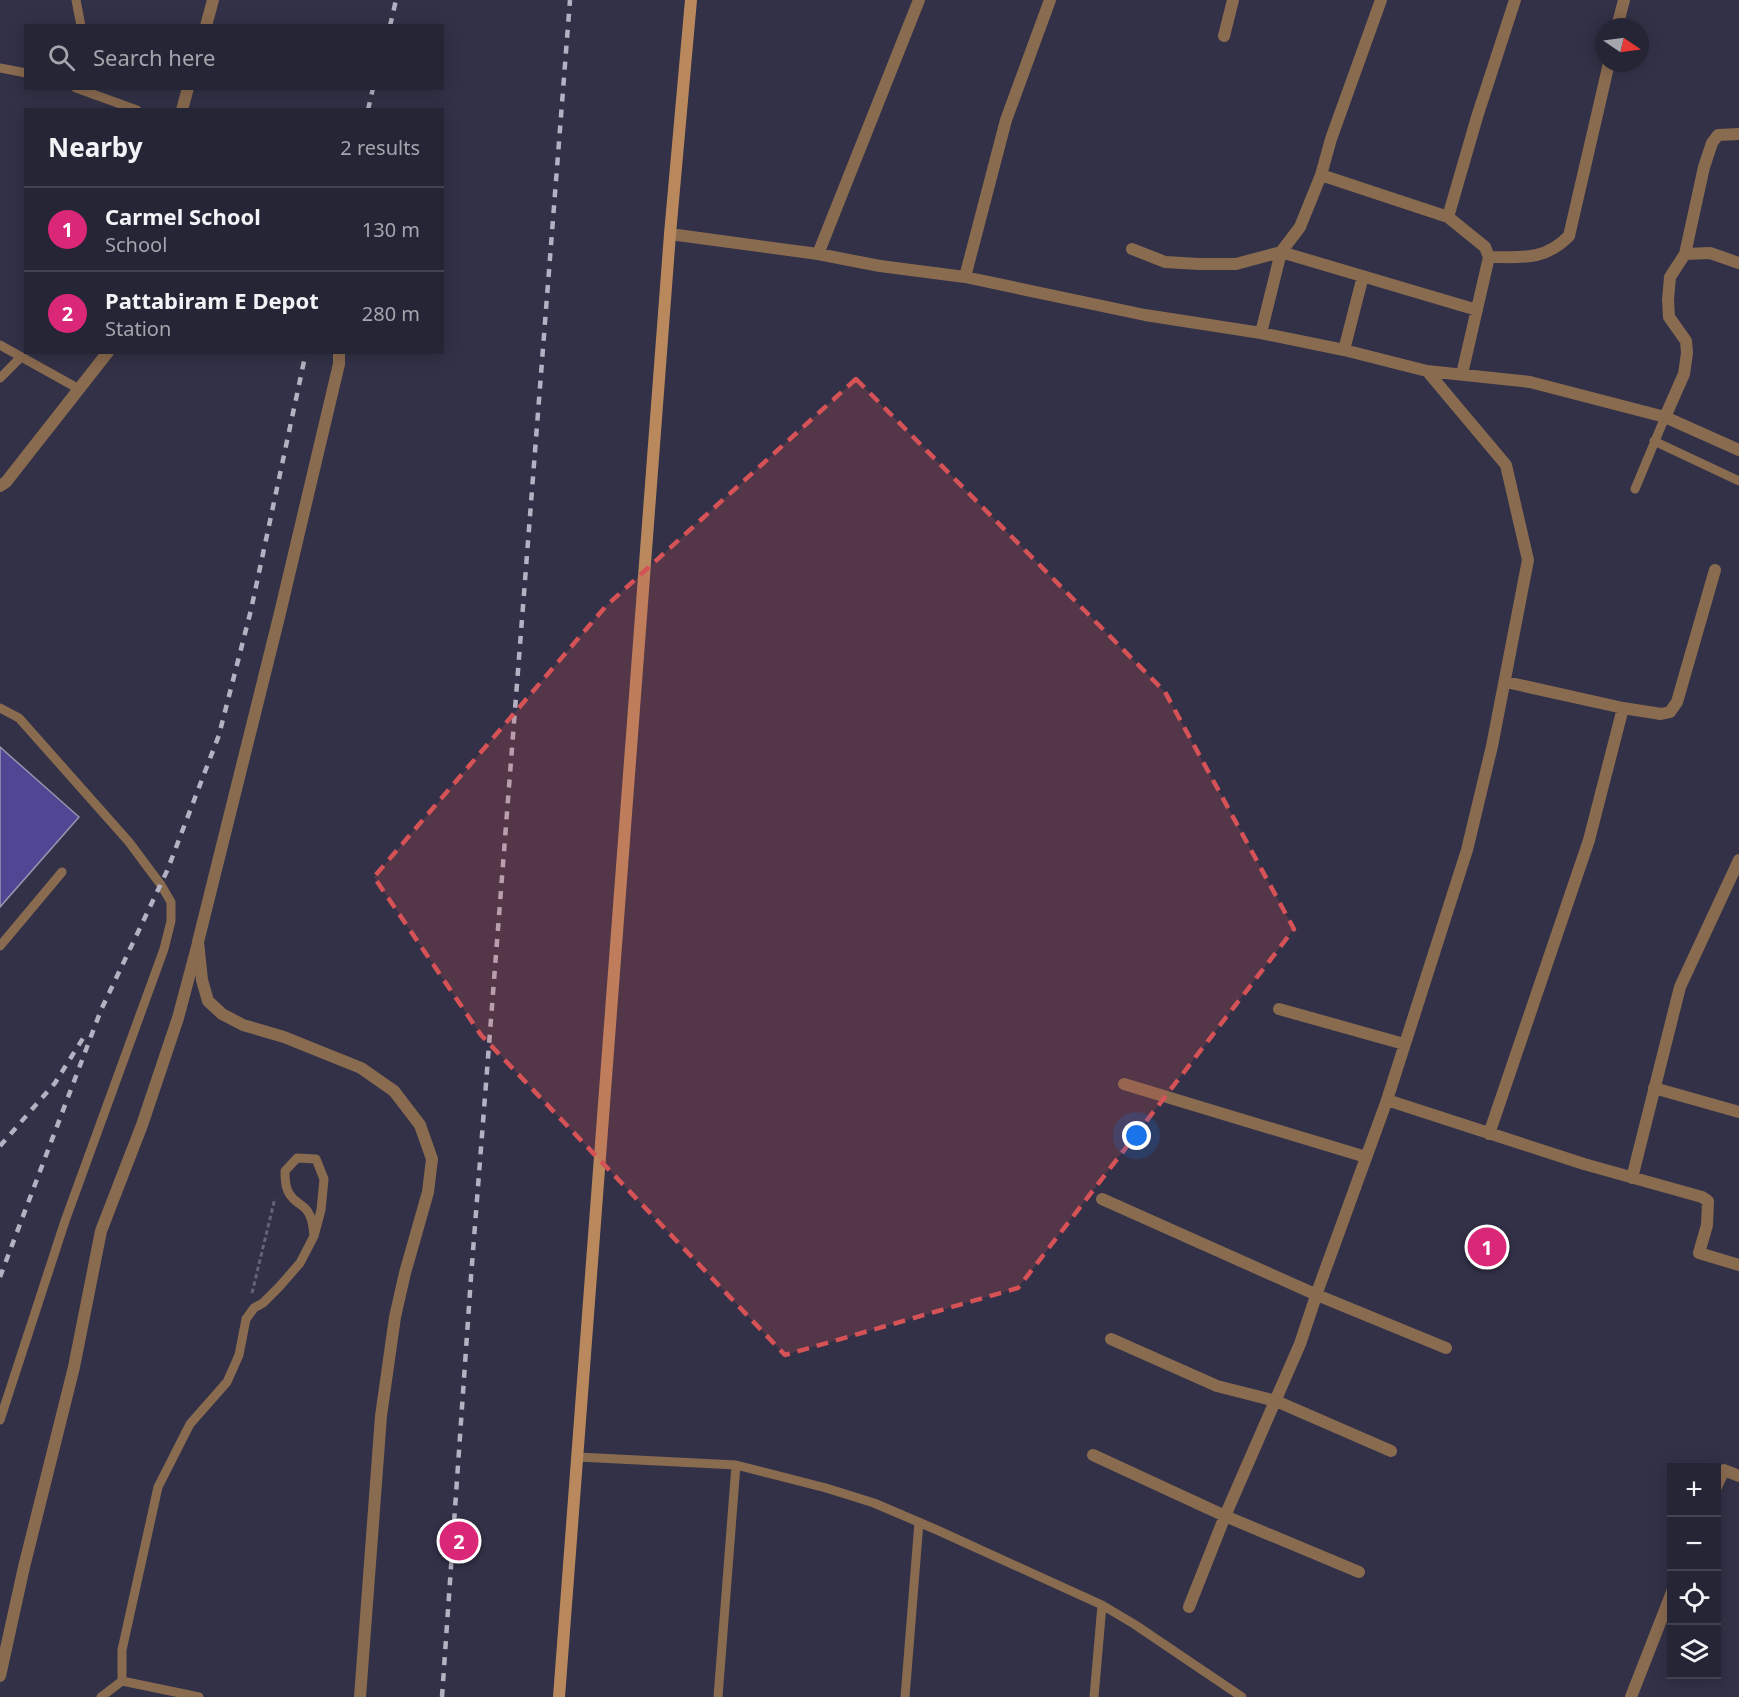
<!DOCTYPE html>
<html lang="en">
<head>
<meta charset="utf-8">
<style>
  :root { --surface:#262535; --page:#2e2d3d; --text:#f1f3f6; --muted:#a4a5ad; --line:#424250; --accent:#db2777 }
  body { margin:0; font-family:"Noto Sans",sans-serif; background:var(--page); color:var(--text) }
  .controls { position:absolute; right:18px; bottom:18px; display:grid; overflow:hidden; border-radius:0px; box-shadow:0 3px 15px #0003 }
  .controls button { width:54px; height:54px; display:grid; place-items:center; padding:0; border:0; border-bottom:2px solid var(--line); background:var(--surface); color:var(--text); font:30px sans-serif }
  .compass { position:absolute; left:1595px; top:18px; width:54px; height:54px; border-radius:50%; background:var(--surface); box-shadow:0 3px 15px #0003; rotate:103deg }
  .you { position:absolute; left:1137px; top:1136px; width:21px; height:21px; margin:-15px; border:4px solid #fff; border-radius:50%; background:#1a73e8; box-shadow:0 0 0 9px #1a73e833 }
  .badge { display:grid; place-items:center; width:39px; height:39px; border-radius:50%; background:var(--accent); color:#fff; font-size:20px; font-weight:700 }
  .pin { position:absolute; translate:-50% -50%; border:3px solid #fff; box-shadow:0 2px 6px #0006 }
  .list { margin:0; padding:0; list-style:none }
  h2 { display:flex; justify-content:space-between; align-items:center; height:78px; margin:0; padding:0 24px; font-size:26px }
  h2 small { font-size:20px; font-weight:400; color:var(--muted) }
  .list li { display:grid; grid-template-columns:39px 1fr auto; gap:18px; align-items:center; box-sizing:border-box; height:84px; padding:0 24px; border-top:2px solid var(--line) }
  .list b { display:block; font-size:22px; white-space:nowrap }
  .list p { margin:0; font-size:20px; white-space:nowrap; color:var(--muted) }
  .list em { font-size:20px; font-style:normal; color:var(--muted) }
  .icon { flex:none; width:33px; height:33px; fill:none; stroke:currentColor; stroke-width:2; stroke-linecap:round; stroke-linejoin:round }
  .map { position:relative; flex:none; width:1739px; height:1697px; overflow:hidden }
  .search { position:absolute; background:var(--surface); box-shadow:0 3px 15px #0003; left:24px; top:24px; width:420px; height:66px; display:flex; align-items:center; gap:15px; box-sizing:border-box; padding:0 21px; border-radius:0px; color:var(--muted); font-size:22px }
  .panel { position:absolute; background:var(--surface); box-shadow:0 3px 15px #0003; left:24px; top:108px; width:420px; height:246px; border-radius:0px }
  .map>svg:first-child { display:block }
  .building { fill:#504693; stroke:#9695b0; stroke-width:1.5 }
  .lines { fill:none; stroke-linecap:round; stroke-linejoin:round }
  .path { stroke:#636376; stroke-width:3; stroke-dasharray:4.5 3; stroke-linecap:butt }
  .service { stroke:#896b50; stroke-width:9 }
  .minor { stroke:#896b50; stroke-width:12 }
  .tertiary { stroke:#896b50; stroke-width:12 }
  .secondary { stroke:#b9895d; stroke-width:12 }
  .rail { stroke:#b2b2c2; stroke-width:4.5; stroke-dasharray:8 8; stroke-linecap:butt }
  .marked { fill:#d55256; fill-opacity:0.2; stroke:#d55256; stroke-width:4.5; stroke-dasharray:12 8; stroke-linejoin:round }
</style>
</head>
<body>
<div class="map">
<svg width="1739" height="1697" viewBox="0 0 1739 1697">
  <rect width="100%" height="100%" fill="#323147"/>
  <path class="building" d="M0 747 79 817 0 907Z"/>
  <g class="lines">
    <path class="path" d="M252 1293 275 1198"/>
    <path class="service" d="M76 0 81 26
      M0 68 26 73
      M76 88 137 110
      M0 345 79 389
      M0 378 21 357
      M1654 441 1739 481
      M1635 489 1665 417
      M0 708 19 718 129 842 161 885 171 902V921L164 949 65 1221 0 1420
      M0 946 62 872
      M578 1457 736 1465 826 1488 874 1503 937 1530 1102 1605 1134 1624 1242 1697
      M122 1681V1650L158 1487 190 1424 227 1382 239 1355 246 1319 254 1308 263 1303 279 1287 300 1263 314 1236 321 1210 324 1179 316 1159 297 1158 285 1171C285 1184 286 1194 297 1202 301 1205 306 1208 308 1212 313 1219 313 1228 314 1236
      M101 1697 122 1681 199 1697
      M718 1697 736 1465
      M905 1697 919 1522
      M1094 1697 1102 1605"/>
    <path class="minor" d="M1617 27 1624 0
      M1224 36 1233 0
      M1321 175 1448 217 1485 247 1489 257 1462 374
      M1448 217 1477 117 1515 0
      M670 234 818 254 880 266 965 277 1145 315 1261 333 1344 350 1427 371 1506 465 1528 560 1492 746 1467 850 1387 1100 1319 1287 1300 1344 1225 1516 1189 1607
      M1132 249 1165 262 1199 264H1236L1281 252 1300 227 1321 175 1331 139 1381 0
      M818 254 919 0
      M1685 254 1704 167 1712 143 1718 135 1739 134
      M1489 257C1523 257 1544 261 1569 236L1609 63
      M965 277 1006 120 1050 0
      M1261 333 1281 252 1477 310
      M1344 350 1363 276
      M1427 371 1530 382 1665 417 1739 450
      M1665 417 1684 374 1687 353 1686 341 1669 317 1668 300 1670 277 1685 254 1710 253 1739 263
      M1506 682 1623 708 1661 714 1670 712 1677 702 1715 570
      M1279 1009 1404 1044
      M1124 1084 1366 1157
      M1654 1088 1739 1112
      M1387 1100 1584 1164 1702 1197 1708 1201 1707 1225 1699 1253 1739 1265
      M1489 1134 1589 840 1623 708
      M1632 1178 1680 987 1739 860
      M1102 1199 1317 1295 1446 1348
      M1111 1339 1217 1386 1276 1401 1391 1451
      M1093 1455 1225 1516 1359 1572
      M1716 1487 1724 1470 1739 1476
      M0 1676 24 1567 74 1367 101 1231 142 1125 178 1018 198 943
      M1631 1697 1672 1592"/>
    <path class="tertiary" d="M206 26 213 0
      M182 110 188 88
      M339 352V364L280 613 198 942 202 980 208 1001 222 1014 243 1025 284 1037 361 1068 394 1091 420 1125 432 1159 428 1192 405 1273 395 1317 381 1416 360 1697
      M0 486 6 482 108 352"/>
    <path class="secondary" d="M559 1697 670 234 691 0"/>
    <path class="rail" d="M390 26 396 0
      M368 110 373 88
      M0 1146 55 1083 85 1035
      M0 1277 101 1010 167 871 219 735 251 610 306 352
      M442 1697 471 1277 570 0"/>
  </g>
  <path class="marked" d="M856 379 1165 692 1294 929 1018 1288 785 1355 481 1035 374 877 606 606Z"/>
</svg>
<div class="controls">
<button>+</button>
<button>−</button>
<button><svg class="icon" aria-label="locate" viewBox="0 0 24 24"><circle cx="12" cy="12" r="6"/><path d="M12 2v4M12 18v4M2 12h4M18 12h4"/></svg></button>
<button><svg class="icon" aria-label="layers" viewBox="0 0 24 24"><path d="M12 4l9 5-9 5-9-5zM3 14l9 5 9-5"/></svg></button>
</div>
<svg class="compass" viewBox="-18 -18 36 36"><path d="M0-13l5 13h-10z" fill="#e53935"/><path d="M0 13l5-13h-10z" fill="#a4a5ad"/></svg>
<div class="you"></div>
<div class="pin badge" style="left:1487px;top:1247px">1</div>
<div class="pin badge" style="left:459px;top:1541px">2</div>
<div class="search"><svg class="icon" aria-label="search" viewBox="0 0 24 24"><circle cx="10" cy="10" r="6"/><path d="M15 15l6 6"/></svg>Search here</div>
<section class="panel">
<h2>Nearby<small>2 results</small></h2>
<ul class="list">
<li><span class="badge">1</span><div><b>Carmel School</b><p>School</p></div><em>130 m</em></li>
<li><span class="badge">2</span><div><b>Pattabiram E Depot</b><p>Station</p></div><em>280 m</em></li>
</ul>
</section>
</div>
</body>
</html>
